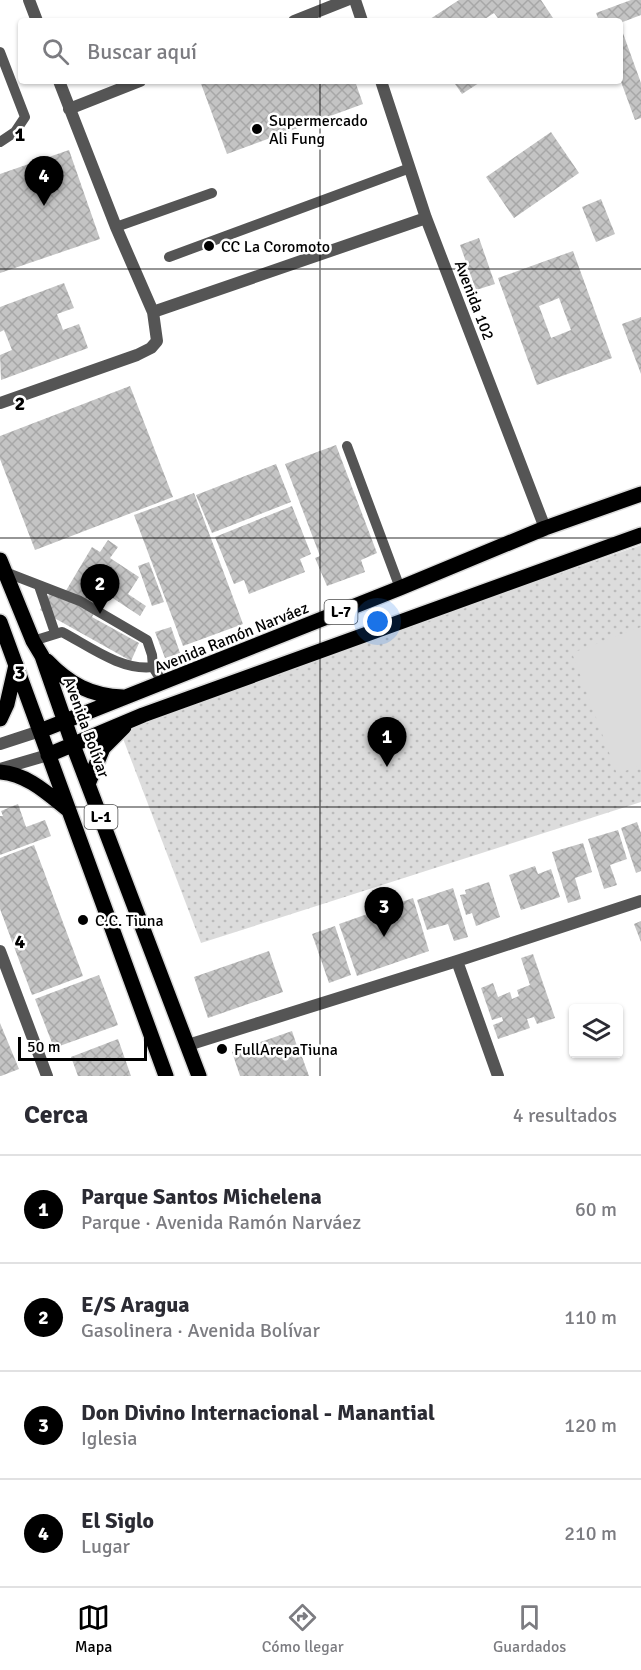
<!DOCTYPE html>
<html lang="es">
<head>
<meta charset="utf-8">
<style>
  :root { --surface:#fff; --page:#f2f2f3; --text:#2b2b33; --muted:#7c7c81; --line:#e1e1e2; --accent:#000 }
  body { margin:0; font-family:Signika,sans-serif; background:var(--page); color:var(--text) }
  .controls { position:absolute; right:18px; bottom:18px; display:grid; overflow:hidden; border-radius:6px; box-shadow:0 2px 4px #0004 }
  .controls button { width:54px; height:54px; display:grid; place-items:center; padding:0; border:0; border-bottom:2px solid var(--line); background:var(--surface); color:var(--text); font:30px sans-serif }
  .scale { position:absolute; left:18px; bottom:15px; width:129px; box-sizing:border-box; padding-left:6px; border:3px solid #000; border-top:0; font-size:16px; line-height:21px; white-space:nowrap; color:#000; -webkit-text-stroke:4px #fff; paint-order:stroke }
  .you { position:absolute; left:378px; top:622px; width:21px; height:21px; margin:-15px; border:4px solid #fff; border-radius:50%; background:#1a73e8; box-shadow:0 0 0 9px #1a73e833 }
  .badge { display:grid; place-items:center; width:39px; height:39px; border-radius:50%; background:var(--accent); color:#fff; font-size:20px; font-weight:700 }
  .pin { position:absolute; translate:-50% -50px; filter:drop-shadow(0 2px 3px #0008) }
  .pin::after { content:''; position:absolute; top:32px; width:21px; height:18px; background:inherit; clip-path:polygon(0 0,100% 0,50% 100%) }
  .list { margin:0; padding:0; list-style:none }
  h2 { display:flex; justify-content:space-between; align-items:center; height:78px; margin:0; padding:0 24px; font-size:26px }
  h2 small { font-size:20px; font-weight:400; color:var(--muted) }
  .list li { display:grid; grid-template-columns:39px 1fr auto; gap:18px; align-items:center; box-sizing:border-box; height:108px; padding:0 24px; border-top:2px solid var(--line) }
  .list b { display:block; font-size:22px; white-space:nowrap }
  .list p { margin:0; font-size:20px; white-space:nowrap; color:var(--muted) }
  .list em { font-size:20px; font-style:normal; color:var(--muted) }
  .icon { flex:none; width:33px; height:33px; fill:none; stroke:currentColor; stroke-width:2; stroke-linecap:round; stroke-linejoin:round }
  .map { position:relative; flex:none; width:641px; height:1076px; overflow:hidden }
  .search { position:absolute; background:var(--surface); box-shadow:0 2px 4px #0004; left:18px; right:18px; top:18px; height:66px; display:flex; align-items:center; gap:15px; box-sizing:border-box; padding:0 21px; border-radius:6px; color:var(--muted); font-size:22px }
  .sheet { height:510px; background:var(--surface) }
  nav { display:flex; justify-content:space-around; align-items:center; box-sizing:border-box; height:84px; border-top:2px solid var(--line); background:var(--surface); font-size:16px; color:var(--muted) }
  nav a { display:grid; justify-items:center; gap:3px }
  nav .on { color:var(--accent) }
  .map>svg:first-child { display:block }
  .park { fill:url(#park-dots) }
  .pitch { fill:#dcdcdc }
  .building { fill:url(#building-cross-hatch); fill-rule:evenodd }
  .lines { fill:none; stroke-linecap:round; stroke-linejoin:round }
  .primary-casing { stroke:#dbdbdb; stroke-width:18 }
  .service { stroke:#555; stroke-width:10 }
  .minor { stroke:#555; stroke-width:12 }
  .primary { stroke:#000; stroke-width:15 }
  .grid { fill:none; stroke:#000; stroke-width:1.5; stroke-opacity:0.55 }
  .poi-dot { fill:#000; stroke:#fff; stroke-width:2 }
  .labels { text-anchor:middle; stroke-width:5; stroke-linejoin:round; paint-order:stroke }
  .shield { fill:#fff; stroke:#4c4c4c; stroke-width:1.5 }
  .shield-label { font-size:15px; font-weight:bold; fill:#000 }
  .poi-label { font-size:16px; fill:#000; stroke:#fff; text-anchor:start }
  .street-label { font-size:16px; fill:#000; stroke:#fff }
  .grid-label { font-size:20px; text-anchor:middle; font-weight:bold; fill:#000; stroke:#fff; stroke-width:5; stroke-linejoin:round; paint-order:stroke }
</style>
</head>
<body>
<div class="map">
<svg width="641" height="1076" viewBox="0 0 641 1076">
  <defs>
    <pattern id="park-dots" width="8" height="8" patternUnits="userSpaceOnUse" patternTransform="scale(1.5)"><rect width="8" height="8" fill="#dcdcdc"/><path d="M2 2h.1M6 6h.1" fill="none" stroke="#bbb" stroke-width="1.8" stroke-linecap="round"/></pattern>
    <pattern id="building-cross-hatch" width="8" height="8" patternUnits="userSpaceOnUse" patternTransform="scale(1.5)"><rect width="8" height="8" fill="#c4c4c4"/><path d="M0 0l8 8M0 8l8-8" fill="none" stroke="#a7a7a7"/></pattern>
  </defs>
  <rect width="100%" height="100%" fill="#fff"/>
  <path class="park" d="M641 545V802L201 943 119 728Z"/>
  <path class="pitch" d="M641 627V765L617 774 572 653Z"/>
  <path class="building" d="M459 0H541L555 21H500L494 13 482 21H427Z
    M631 0H641V15L620 23V21H599L596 13Z
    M620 25 641 83V118L635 120 620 79Z
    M200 81H355L363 104 227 154Z
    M453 81H482L462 94Z
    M551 132 579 173 514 218 486 177Z
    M69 150 100 239 0 273V174Z
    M601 199 615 234 596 242 582 207Z
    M479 238 495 284 476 290 460 245Z
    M573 251 612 358 537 385 498 278ZM559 298 571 330 551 338 539 306Z
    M64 283 74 308 57 314 63 330 79 324 88 348 1 380 0 355 12 350 4 330 0 332V307Z
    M641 317V374L622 324Z
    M130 386 173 497 35 550 0 459V436Z
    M336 445 377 553 361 560 365 572 327 586 315 558 320 556 285 464Z
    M276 464 291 502 212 533 196 495Z
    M194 493 243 624 183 646 134 515Z
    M292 506 311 554 300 559 305 572 249 594 244 580 234 584 215 537Z
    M108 540 118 547 110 558 139 577 128 594 146 606 140 616 105 593 92 617 139 643 131 661 40 610 50 593 61 599 92 547 100 552Z
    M149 562 164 602 152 606 138 566Z
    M171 627 180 653 165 658 155 632Z
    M18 804 26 827 45 820 51 836 0 855V816H3L1 811Z
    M637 822 641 833V871L636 873 621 828Z
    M618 830 627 859 610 865 617 885 604 889 588 839Z
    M583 843 592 872 575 878 581 899 568 903 552 852Z
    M34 845 83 976 32 995 0 909V858Z
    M535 866 538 874 551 869 560 897 521 910 509 875Z
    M489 882 500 917 476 926 472 913 466 915 460 895 466 894 465 890Z
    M453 888 468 937 454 941 448 924 427 930 417 900Z
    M413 898 429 951 357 976 339 924Z
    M641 921V942L634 924Z
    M335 926 351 975 329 983 312 934Z
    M269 951 283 992 208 1018 194 977Z
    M533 954 555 1018 537 1024 534 1017 527 1019 530 1028 498 1039 493 1025 503 1021 502 1017 492 1020 481 988 493 983 498 997 510 992 512 999 519 996 517 990 530 985 521 958Z
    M99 975 118 1025 54 1048 35 999Z
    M0 1023 19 1069 1 1076H0Z
    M292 1031 297 1046 307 1043 310 1051 301 1054 309 1076H240L232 1052Z
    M118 1039 131 1076H78L71 1057Z"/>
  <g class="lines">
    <defs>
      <path id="primary" d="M0 560 33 641 42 656 73 745 199 1076
        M0 622 166 1076
        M47 661C69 684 91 696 123 697
        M0 719 7 704 16 665
        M40 731 400 588 545 528 641 494
        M48 755 143 715 641 535
        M0 772C27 774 47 793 67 809
        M88 784 103 748 124 727"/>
    </defs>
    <use href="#primary" class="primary-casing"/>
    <path class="service" d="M0 52 25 117 15 132 0 142
      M116 227 212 193
      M169 257 410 168
      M347 446 400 588
      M5 572 80 601 147 640 152 655 153 667 163 683
      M39 586 55 633
      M33 641 62 632C89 646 121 671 153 667"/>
    <path class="minor" d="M29 0 37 21
      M355 0 362 21
      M294 21 347 0
      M381 81 426 218 545 528
      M69 109 140 81
      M153 312 426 218
      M0 403 137 355 151 348 157 341 153 312 116 227 59 81
      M0 744 40 731
      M0 769 48 755
      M0 951 47 1076
      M457 961 498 1076
      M188 1045 457 961 641 901"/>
    <use href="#primary" class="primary"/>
  </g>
  <path class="grid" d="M320 0V21M320 81V1076M0 269H641M0 538H641M0 807H641"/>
  <g class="poi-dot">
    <circle cx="257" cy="129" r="6"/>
    <circle cx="209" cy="246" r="6"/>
    <circle cx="83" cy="920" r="6"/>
    <circle cx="222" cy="1049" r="6"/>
  </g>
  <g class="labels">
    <g class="shield">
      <rect x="324.5" y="600" width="33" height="24" rx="4.5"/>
      <rect x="84.5" y="805" width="33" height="24" rx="4.5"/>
    </g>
    <g class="shield-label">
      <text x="341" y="617">L-7</text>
      <text x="101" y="822">L-1</text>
    </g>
    <g class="poi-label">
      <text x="269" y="126">Supermercado<tspan x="269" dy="18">Ali Fung</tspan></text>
      <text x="221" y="252">CC La Coromoto</text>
      <text x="95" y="926">C.C. Tiuna</text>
      <text x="234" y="1055">FullArepaTiuna</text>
    </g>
    <g class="street-label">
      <text transform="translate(475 300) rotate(69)" y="6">Avenida 102</text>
      <text transform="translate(231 637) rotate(-22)" y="6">Avenida Ramón Narváez</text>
      <text transform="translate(87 727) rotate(70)" y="6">Avenida Bolívar</text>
    </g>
  </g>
  <g class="grid-label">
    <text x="20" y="141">1</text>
    <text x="20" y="410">2</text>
    <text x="20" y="679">3</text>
    <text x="20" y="948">4</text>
  </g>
</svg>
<div class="controls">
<button><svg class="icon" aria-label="layers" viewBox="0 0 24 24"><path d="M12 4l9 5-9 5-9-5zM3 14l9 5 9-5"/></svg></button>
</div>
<div class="scale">50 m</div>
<div class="you"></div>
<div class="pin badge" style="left:387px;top:767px">1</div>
<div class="pin badge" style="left:100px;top:614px">2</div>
<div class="pin badge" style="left:384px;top:937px">3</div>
<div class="pin badge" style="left:44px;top:206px">4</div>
<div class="search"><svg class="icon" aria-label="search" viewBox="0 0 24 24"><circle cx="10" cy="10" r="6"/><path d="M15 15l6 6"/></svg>Buscar aquí</div>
</div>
<section class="sheet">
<h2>Cerca<small>4 resultados</small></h2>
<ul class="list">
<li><span class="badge">1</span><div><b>Parque Santos Michelena</b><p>Parque · Avenida Ramón Narváez</p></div><em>60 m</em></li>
<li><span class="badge">2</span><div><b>E/S Aragua</b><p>Gasolinera · Avenida Bolívar</p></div><em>110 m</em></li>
<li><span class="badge">3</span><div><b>Don Divino Internacional - Manantial</b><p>Iglesia</p></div><em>120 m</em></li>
<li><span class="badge">4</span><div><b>El Siglo</b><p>Lugar</p></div><em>210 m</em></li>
</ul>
</section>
<nav>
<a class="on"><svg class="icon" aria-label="map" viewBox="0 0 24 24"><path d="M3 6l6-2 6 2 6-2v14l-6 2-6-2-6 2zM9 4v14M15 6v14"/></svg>Mapa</a>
<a><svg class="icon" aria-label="directions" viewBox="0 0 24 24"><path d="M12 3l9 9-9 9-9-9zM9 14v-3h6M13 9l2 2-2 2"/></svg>Cómo llegar</a>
<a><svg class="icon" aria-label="saved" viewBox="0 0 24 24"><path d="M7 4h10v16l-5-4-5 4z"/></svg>Guardados</a>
</nav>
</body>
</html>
